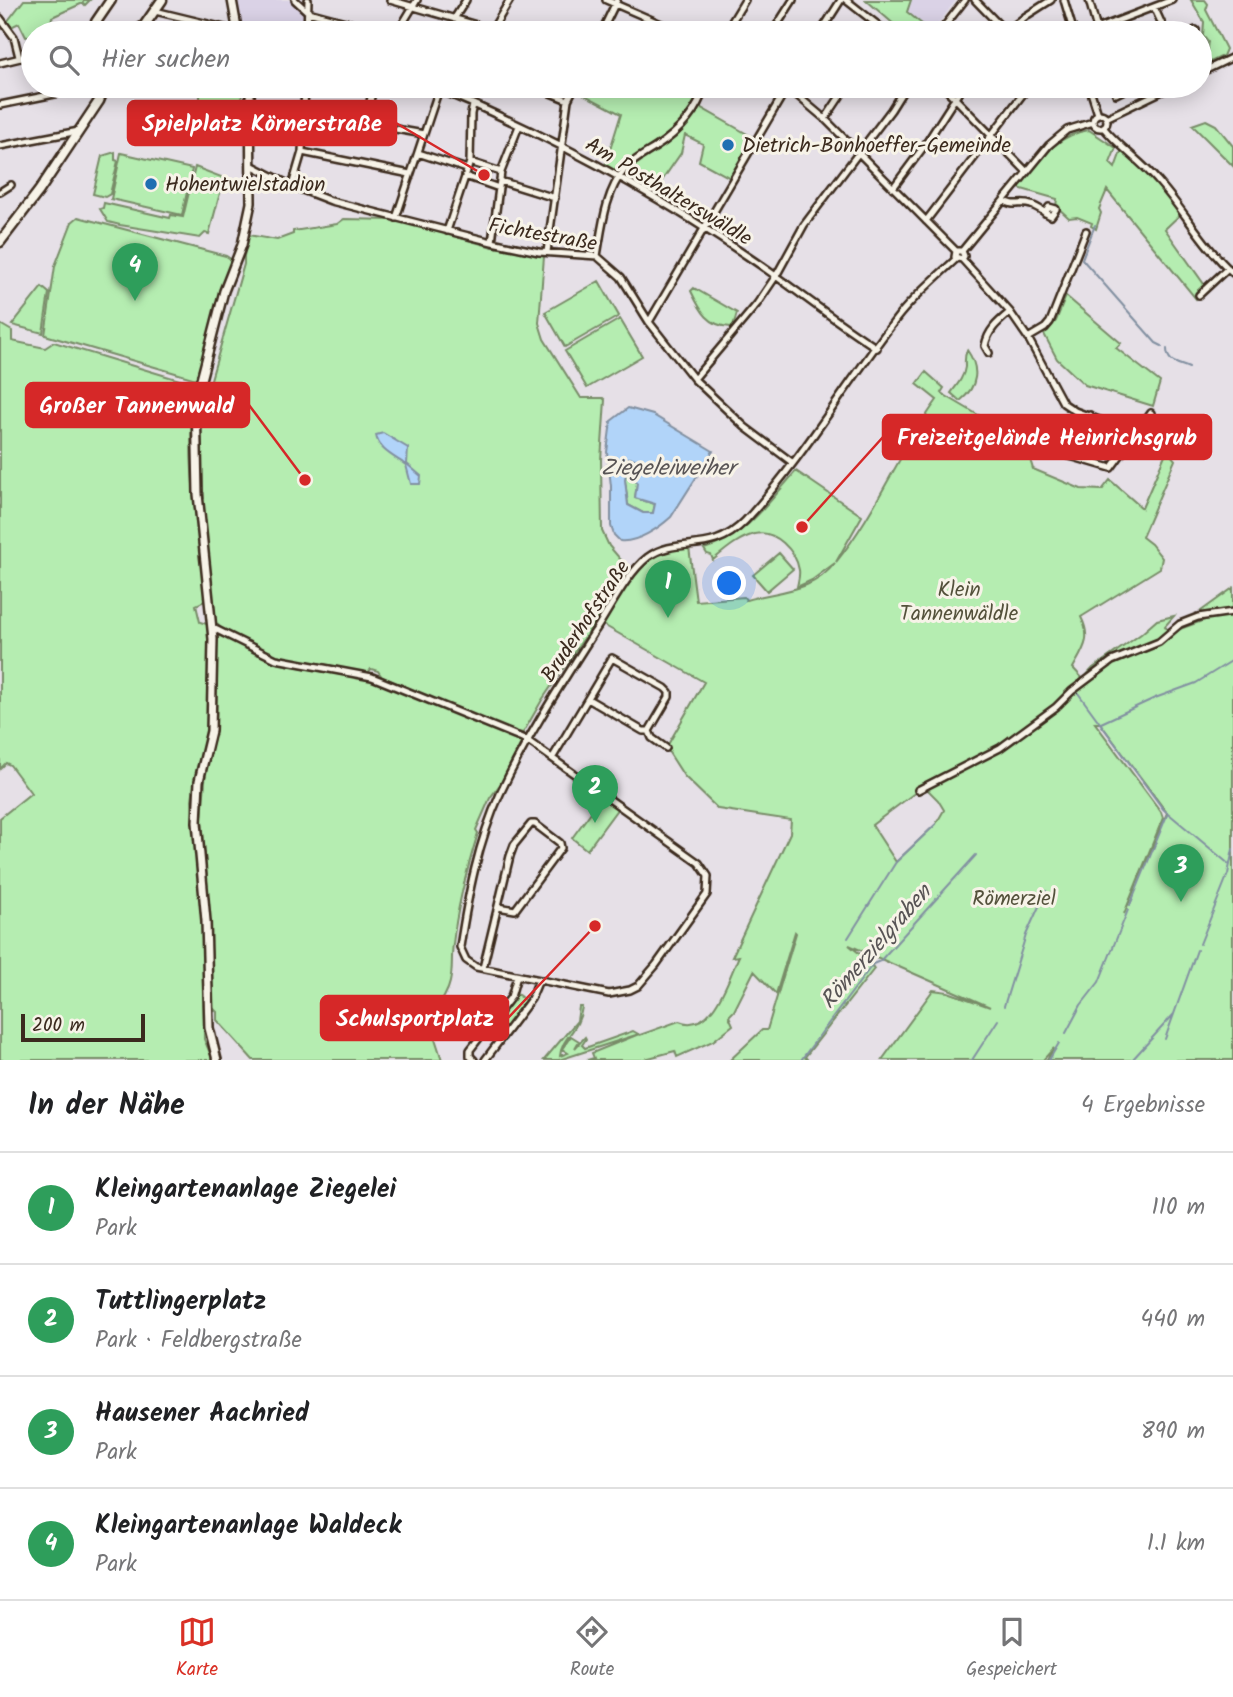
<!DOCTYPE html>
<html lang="de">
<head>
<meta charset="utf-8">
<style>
  :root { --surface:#fff; --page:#f6f6f6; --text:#202124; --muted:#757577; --line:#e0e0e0; --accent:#d93025 }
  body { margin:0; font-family:Kalam,sans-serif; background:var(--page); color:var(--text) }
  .scale { position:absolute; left:21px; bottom:18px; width:124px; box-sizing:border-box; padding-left:7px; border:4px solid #3b2a1e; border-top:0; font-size:19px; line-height:24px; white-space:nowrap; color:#3b2a1e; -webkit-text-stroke:5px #f7f3e8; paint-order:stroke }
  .you { position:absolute; left:730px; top:584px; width:24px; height:24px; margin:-18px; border:5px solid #fff; border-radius:50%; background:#1a73e8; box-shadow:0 0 0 10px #1a73e833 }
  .badge { display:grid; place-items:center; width:46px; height:46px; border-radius:50%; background:var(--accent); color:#fff; font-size:23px; font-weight:700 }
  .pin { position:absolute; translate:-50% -58px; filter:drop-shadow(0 2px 4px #0008) }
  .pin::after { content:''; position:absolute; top:37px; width:24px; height:21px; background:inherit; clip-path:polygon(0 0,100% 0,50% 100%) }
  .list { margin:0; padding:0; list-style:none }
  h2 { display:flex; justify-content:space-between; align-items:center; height:91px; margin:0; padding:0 28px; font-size:30px }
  h2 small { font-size:23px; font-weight:400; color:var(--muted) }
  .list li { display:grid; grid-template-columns:46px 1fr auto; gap:21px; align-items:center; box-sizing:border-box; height:112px; padding:0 28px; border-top:2px solid var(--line) }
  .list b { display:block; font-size:26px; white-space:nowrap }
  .list p { margin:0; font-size:23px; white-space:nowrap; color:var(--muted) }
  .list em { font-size:23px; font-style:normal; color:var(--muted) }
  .icon { flex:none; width:38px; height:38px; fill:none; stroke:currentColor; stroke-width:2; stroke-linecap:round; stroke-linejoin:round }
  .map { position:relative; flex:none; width:1233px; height:1060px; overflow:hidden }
  .search { position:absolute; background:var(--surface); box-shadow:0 4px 18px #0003; left:21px; right:21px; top:21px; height:77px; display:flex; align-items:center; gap:18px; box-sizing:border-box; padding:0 24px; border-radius:38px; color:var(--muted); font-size:26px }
  .sheet { height:539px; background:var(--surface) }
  nav { display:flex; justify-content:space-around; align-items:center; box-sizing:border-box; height:98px; border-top:2px solid var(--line); background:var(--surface); font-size:19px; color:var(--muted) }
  nav a { display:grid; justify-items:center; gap:4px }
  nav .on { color:var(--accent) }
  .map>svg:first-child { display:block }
  .built { fill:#dad2e6 }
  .green { fill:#b5edb1; stroke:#788c68; stroke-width:2; fill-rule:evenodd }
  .water { fill:#b1d4f9; stroke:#8290a1; stroke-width:2; fill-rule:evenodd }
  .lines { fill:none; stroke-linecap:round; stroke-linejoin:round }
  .stream { stroke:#8290a1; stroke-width:2 }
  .minor-casing { stroke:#3b2a1e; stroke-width:10 }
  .secondary-casing { stroke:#3b2a1e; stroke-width:12 }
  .primary-casing { stroke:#3b2a1e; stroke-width:13 }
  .minor { stroke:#f7f3e8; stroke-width:5 }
  .secondary { stroke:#f7f3e8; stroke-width:7 }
  .primary { stroke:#f7f3e8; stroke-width:8 }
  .poi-dot { fill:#1f6fb2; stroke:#f7f3e8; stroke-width:2.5 }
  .labels { text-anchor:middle; stroke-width:6; stroke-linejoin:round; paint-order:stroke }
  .poi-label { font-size:21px; fill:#3b2a1e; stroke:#f7f3e8; text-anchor:start }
  .street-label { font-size:21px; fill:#3b2a1e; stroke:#f7f3e8 }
  .park-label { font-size:21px; fill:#53513b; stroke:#f7f3e8 }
  .water-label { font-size:23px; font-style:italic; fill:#585455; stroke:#f7f3e8 }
  .leader { fill:none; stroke:#d62828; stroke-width:2.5 }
  .callout-dot { fill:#d62828; stroke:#f7f3e8; stroke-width:2.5 }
  .callout { fill:#d62828; stroke:#d62828; stroke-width:2.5 }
  .callout-label { font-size:23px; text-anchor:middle; font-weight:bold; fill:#fff }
</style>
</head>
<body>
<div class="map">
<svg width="1233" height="1060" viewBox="0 0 1233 1060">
  <rect width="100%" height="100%" fill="#e6e0e7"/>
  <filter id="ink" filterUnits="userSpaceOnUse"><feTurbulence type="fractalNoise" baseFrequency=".0143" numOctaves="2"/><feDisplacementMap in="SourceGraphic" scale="14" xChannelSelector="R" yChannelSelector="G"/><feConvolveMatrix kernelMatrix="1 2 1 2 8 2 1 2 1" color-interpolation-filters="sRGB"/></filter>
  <g filter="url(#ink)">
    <path class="built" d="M232 0H295L308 12 307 33H238Z
      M911 0H956L932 32 906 11Z"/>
    <path class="green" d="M24 0H90L85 5 83 3 52 17 49 33H33V36L26 37 19 23 11 27 7 22Z
      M866 0H911L907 12 932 32 904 33Z
      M1191 0H1205L1208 4 1206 10 1226 49 1223 56 1200 67V63L1205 59 1208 42 1203 36 1204 22Z
      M200 86H242L243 139 200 140Z
      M575 86H680L701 99 698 106 756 139 732 179 699 161 703 144 685 135 681 153 659 185 661 187 654 198 604 169 621 114 573 89Z
      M1206 120 1216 125 1233 146V166L1192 125Z
      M1089 130 1116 148 1110 163 1115 168 1123 146 1183 212 1165 229 1206 287 1196 299 1107 190 1099 209 1101 213 1096 229 1091 226 1092 223 1077 217 1069 218 1056 206 1057 199 1018 188C1039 162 1054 135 1089 130Z
      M115 152V160L118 161 110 194 105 197 93 194 102 156Z
      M121 153 192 169 182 215 111 199Z
      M195 167 224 178 209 234 205 233 200 238 120 225 108 222 100 209 103 208 104 203 170 218 171 215 183 217Z
      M78 217 226 256 232 260 196 379 45 335 55 266 72 222Z
      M344 219 396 220 489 246 544 256 539 323 544 339 581 398H603L605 400 601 460 602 531 609 546 621 560 625 577 618 589 614 590 608 603 542 700 523 733 509 730 382 677 378 671 371 669 368 673 283 659 223 630 216 623 200 497 204 498V493L200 491 198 429 201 398 208 397 210 383 244 264V256L248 235 277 240 293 234V231L337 224Z
      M599 281 619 316 565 347 545 312Z
      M42 287 49 293 43 333 12 325Z
      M694 288 737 313 733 327C709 328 700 310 691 291Z
      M1066 296 1121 343 1116 348 1160 382 1153 406 1085 385 1057 359 1044 334 1056 321Z
      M620 319 642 356 587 388 565 351Z
      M0 324 12 331V341L45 348 54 342 196 385C183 450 199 534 207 600L196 605 200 622 210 625V694L207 733 196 771 192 800 203 931 204 1039 213 1060H0V818L31 793 10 765 6 763 0 769Z
      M967 350C980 368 978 387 960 401L951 393C957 385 964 377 965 367 965 359 964 357 967 350Z
      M926 372 944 388 941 393 1007 432 1028 453 1033 469 1081 489 1102 490 1110 480 1142 508 1167 450 1175 460 1142 537 1151 544 1162 558 1160 568 1081 617C1092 639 1084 648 1073 668L1083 679 1093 668 1141 634 1157 620 1174 616 1165 626 1168 631 1177 622 1180 629 1205 620 1201 611 1233 588V1060H1047L1054 1048 1043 1060H882L933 990 948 992 990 1007 849 945 870 962 874 969 805 1057 808 1060H730L762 1030H767L796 933 795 932 776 994 754 971 734 1011 729 1016 733 1025 713 1041 677 1057 675 1051 641 1060H587L594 1058 592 1053 639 1034 559 1060H544L577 1021 579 1007H582C579 1032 562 1036 560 1056L568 1053 562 1049 571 1036 579 1041 575 1048 585 1037 586 1039 582 1045 585 1048 633 1031 640 1035 679 1021C713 1035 728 979 739 956L732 957 790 833 791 820 718 809 684 776 666 748 704 682 600 623 640 565 660 551 689 547 696 601 744 597 746 600C780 590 812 593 835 563L812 580 797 587C798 581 800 576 799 570 796 551 775 529 755 534 738 538 724 551 713 560L711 555 707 554 704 549C746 537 769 502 796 471L862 516 836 562C876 513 899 452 937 400L917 384ZM1095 723H1100L1167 813 1124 914 1163 818 1161 812ZM924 786 938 800 944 810 936 824 896 862 872 825Z
      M628 458 636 459 639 470 635 498 655 504 653 513H643L628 505 625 480Z
      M779 553 793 569 767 591 753 575Z
      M217 635 230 639 254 653 283 664 380 682 522 741 501 783 490 798 476 830 478 833C467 869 457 907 453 944 451 957 453 969 450 982 447 997 439 998 439 1017L431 1026 442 1060H253L217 1020V1012L211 1006V932L202 819 206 769 216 731Z
      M602 797 618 808 587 850 572 838Z
      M517 994 526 1001 502 1035 491 1027Z"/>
    <path class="water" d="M628 408 653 415 713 451 671 517C659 528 637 543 620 541L614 535 611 526V486L607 452 611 421ZM628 458 635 459 639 465 638 475 633 476 637 483 635 498 655 504 653 513H643L628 505 625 480Z
      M383 433 408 448 407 464 421 476 420 484H411L406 465C395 457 378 450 376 435Z"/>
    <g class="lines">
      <path class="stream" d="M1095 225 1082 259 1156 343 1162 346
        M1167 349C1167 363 1178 363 1189 368
        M1078 693 1163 809 1230 865
        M1101 723 1155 698 1196 683 1233 660
        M1130 905 1167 815
        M848 938 896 862 936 824
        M1200 944 1228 874 1233 849
        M1004 1006 1026 935 1046 891
        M1066 1033 1081 1005 1099 982 1128 910
        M1165 1039 1197 950
        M801 1060 873 964 880 961 976 855
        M972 1060 998 1020
        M1049 1060 1059 1043
        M1132 1060 1174 1014"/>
      <defs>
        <path id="minor" d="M295 0 308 12 368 28 402 33
          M390 0 504 33
          M606 0 682 33
          M846 0 888 33
          M975 0 1006 32
          M1064 0 1074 33
          M1089 0 1098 33
          M1154 7 1166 33
          M155 11 237 31
          M0 18 14 37 19 57
          M454 19 466 0
          M1096 29 1172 0
          M492 30 510 0
          M87 33 94 24
          M307 33 308 0
          M397 33 417 0
          M601 33 617 0
          M725 33 745 0
          M772 33 793 0
          M820 33 841 0
          M939 33 965 0
          M1005 33 1026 16 1051 0
          M1188 33 1196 30
          M1200 52 1203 50
          M0 63 33 55
          M1200 73 1233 57
          M431 86C543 132 650 190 750 258 793 287 833 320 877 348
          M533 86 568 100
          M786 86 825 119 956 251H962L964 256 962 259 955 257 956 251
          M943 86 1026 171
          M1089 86 1098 114
          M1114 86 1116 94 1132 86
          M0 105 94 86
          M304 113 424 134
          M1093 121a7 7 0 1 1 14 0a7 7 0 1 1-14 0Z
          M1106 118 1173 86
          M825 119 847 86
          M366 124 373 86
          M1103 127C1119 147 1141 161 1157 180 1184 210 1203 246 1233 273
          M0 146 79 131
          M302 152 410 174
          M418 153 467 169
          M470 162 501 172
          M251 165 292 186 331 201 492 242 539 252 597 256 621 277 649 322 694 379 745 427 793 463
          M465 176 499 188
          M500 181 555 198
          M292 186 302 152 305 86
          M893 188 925 145 963 86
          M0 192 11 185
          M1004 200C1013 208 1020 201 1031 205 1038 207 1045 213 1051 216L1056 209 1049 207 1045 213
          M396 218 439 89
          M926 221 1029 86
          M447 231 470 162 471 114 473 105
          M492 242 501 172 519 126
          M962 251 1049 145 1067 130 1093 122
          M547 252 568 100 575 86
          M597 256C602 228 605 192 625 169 633 160 645 154 656 147 679 132 697 113 705 86
          M962 259 1010 312 1028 338 1063 403 1075 411 1118 427 1124 436H1131L1134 429 1128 425 1118 427
          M1199 295 1228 268
          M649 322 788 86
          M1028 338 1045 328 1050 322 1086 231
          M989 353 985 346C988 330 998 322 1010 312
          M694 379 757 304 776 276 804 225 891 110 906 86
          M1090 415 1077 458 1111 468 1151 413
          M1065 455 1077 458
          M1092 462 1118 427
          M213 628 276 659 372 677 522 738 528 741 699 863 708 876 707 894 656 965 638 986 630 990 609 994 476 967 466 960 460 947C468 895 478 842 500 794 526 738 560 686 593 634 609 611 626 574 648 557 679 535 710 557 745 521 803 459 845 385 897 318 914 296 936 278 957 258
          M588 699 643 731H649L652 738 666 748
          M553 757 612 658 665 688 669 692V697L649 731
          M918 790 1000 748 1056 707 1072 691 1112 661 1159 642 1180 624 1198 617 1233 612
          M483 968 510 856 514 845 531 824H535L560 843 561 848 515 910 498 907
          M474 1060 470 1056V1050L511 997 517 976
          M485 1060 531 999 539 980"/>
        <path id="secondary" d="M232 0 238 33
          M217 1060 209 1028 206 921 197 822 199 781 211 731 213 639 198 494 196 399 224 291 242 245 251 203 250 86"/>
        <path id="primary" d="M95 33 96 22 111 0
          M133 33 144 26 162 0
          M0 242 39 191 99 101 105 86"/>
      </defs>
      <use href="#minor" class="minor-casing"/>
      <use href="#secondary" class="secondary-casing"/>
      <use href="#primary" class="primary-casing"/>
      <use href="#minor" class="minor"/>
      <use href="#secondary" class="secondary"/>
      <use href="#primary" class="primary"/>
    </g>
  </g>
  <g class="poi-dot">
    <circle cx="728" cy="145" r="7"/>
    <circle cx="151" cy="184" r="7"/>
  </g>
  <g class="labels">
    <g class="poi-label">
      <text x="742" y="152">Dietrich-Bonhoeffer-Gemeinde</text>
      <text x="165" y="191">Hohentwielstadion</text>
    </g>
    <g class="street-label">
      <text transform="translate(669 191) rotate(31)" y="7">Am Posthalterswäldle</text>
      <text transform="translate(543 234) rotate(10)" y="7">Fichtestraße</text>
      <text transform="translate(585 621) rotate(-56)" y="7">Bruderhofstraße</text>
    </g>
    <g class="park-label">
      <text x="959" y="596">Klein<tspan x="959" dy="24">Tannenwäldle</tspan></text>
      <text x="1014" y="905">Römerziel</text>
    </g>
    <g class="water-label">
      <text x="668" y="475">Ziegeleiweiher</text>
      <text transform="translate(875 946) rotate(-49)" y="8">Römerzielgraben</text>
    </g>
  </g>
  <path class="leader" d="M484 175L396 123M305 480L249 405M802 527L883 437M595 926L508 1018"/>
  <g class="callout-dot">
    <circle cx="484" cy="175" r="7"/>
    <circle cx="305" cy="480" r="7"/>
    <circle cx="802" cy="527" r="7"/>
    <circle cx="595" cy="926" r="7"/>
  </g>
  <g class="callout">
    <rect x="128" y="101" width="268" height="44" rx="7"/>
    <rect x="26" y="383" width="223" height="44" rx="7"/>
    <rect x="883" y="415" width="328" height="44" rx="7"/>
    <rect x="321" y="996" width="187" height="44" rx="7"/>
  </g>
  <g class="callout-label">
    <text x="262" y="131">Spielplatz Körnerstraße</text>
    <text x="137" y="413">Großer Tannenwald</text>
    <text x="1047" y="445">Freizeitgelände Heinrichsgrub</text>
    <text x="415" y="1026">Schulsportplatz</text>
  </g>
</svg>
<div class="scale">200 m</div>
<div class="you"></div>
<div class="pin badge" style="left:668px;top:618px;background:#2e9e5b">1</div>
<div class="pin badge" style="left:595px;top:823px;background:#2e9e5b">2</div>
<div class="pin badge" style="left:1181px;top:902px;background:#2e9e5b">3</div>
<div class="pin badge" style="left:135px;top:301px;background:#2e9e5b">4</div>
<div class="search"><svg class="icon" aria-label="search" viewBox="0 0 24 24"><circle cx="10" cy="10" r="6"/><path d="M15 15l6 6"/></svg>Hier suchen</div>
</div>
<section class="sheet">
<h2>In der Nähe<small>4 Ergebnisse</small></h2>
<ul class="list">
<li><span class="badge" style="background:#2e9e5b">1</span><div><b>Kleingartenanlage Ziegelei</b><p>Park</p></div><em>110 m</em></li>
<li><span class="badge" style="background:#2e9e5b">2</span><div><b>Tuttlingerplatz</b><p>Park · Feldbergstraße</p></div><em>440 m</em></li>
<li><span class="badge" style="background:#2e9e5b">3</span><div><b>Hausener Aachried</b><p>Park</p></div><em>890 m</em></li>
<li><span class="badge" style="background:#2e9e5b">4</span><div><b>Kleingartenanlage Waldeck</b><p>Park</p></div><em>1.1 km</em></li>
</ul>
</section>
<nav>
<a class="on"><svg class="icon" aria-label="map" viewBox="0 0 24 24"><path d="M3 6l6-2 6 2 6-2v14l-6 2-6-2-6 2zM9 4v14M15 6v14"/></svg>Karte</a>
<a><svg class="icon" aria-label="directions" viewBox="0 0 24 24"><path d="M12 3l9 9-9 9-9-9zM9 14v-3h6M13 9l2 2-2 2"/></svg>Route</a>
<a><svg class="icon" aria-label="saved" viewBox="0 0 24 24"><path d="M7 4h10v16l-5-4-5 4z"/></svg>Gespeichert</a>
</nav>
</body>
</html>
